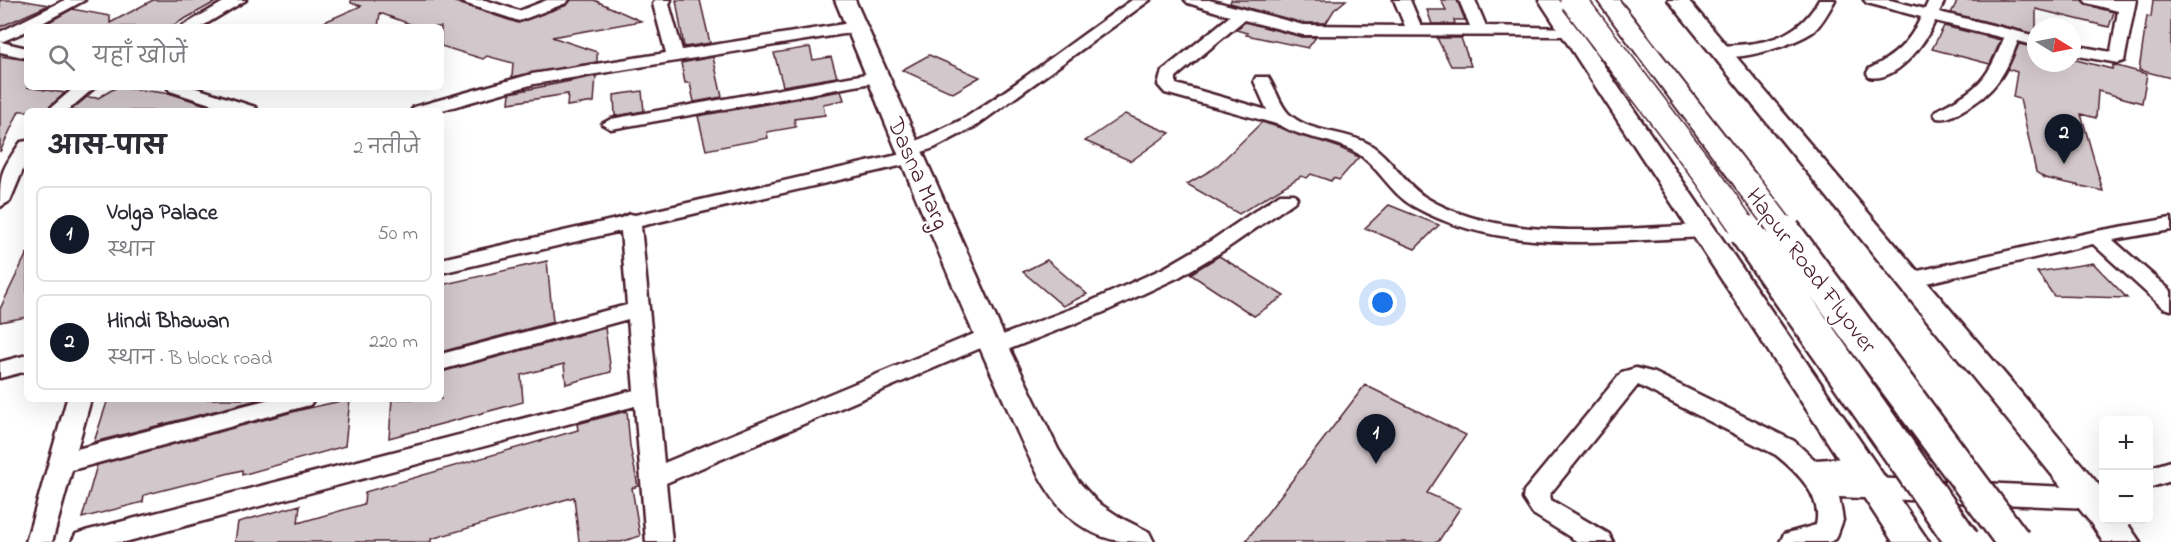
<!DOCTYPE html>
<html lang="hi">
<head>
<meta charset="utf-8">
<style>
  :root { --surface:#fff; --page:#f2f2f3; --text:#2b2b33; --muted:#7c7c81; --line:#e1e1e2; --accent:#111827 }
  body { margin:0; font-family:"Indie Flower","Playpen Sans Deva",sans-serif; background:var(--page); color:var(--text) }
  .controls { position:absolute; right:18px; bottom:18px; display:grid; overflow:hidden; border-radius:9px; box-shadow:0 6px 24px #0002 }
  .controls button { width:54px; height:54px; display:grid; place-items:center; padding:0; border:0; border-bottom:2px solid var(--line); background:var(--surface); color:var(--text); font:30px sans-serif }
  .compass { position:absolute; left:2027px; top:18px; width:54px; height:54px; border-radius:50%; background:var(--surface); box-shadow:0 6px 24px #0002; rotate:100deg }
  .you { position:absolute; left:1383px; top:303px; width:21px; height:21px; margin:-15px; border:4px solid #fff; border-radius:50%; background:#1a73e8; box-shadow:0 0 0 9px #1a73e833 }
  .badge { display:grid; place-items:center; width:39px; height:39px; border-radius:50%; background:var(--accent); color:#fff; font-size:20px; font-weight:700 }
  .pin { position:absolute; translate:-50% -50px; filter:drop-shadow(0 2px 3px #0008) }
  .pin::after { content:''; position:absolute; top:32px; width:21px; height:18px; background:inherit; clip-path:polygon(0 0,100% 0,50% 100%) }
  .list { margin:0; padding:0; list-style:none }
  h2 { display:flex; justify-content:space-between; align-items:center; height:78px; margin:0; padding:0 24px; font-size:26px }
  h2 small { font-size:20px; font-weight:400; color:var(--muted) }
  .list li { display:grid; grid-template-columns:39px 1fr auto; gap:18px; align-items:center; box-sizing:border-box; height:96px; margin:0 12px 12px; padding:0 12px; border:2px solid var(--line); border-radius:9px }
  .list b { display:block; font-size:22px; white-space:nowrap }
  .list p { margin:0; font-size:20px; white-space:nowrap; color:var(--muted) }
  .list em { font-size:20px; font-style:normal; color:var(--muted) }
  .icon { flex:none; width:33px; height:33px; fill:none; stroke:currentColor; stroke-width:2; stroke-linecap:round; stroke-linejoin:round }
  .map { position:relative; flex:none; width:2171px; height:542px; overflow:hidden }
  .search { position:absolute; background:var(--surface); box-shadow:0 6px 24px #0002; left:24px; top:24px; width:420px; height:66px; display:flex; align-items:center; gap:15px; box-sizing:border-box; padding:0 21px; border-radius:9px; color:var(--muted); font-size:22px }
  .panel { position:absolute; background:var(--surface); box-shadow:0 6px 24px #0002; left:24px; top:108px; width:420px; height:294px; border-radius:9px }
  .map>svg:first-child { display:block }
  .building { fill:#d2c7cb; stroke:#4a1f2b; stroke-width:1.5 }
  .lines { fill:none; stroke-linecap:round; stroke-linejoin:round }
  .minor-casing { stroke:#4a1f2b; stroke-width:5 }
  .tertiary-casing { stroke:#4a1f2b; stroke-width:5 }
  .secondary-casing { stroke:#4a1f2b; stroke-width:4 }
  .minor { fill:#fff; fill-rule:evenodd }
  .tertiary { fill:#fff; fill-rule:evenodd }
  .secondary { fill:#fff; fill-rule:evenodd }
  .secondary-bridge-far1-casing { stroke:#4a1f2b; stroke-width:28; stroke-linecap:butt }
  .secondary-bridge-casing { stroke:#4a1f2b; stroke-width:38; stroke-linecap:butt }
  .secondary-bridge-far1 { stroke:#fff; stroke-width:25 }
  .secondary-bridge { stroke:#fff; stroke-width:33 }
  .labels { text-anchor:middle; stroke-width:4.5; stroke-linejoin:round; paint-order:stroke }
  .street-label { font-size:24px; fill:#4a1f2b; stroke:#fff }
</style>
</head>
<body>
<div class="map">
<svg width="2171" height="542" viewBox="0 0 2171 542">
  <rect width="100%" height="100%" fill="#fff"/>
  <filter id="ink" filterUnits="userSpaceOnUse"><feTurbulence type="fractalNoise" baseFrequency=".0167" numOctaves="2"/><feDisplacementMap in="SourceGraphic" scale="12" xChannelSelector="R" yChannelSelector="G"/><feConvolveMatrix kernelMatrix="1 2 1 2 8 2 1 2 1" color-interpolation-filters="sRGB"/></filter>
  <g filter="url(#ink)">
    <path class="building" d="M0 0H20L49 5 0 27Z
      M153 0H219L170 27H40L72 9 110 16V23Z
      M351 0H449L518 23 567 5 571 0H594L641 21 552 37 597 52V62L512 77 513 63 487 56 483 59 441 46V27H418L380 13 378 27H313L361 6 351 3Z
      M676 0H700L710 43 684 47Z
      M1231 0H1346L1334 10 1326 23H1303L1230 3Z
      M1441 0H1457L1465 20H1454L1455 24H1432L1427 10H1446Z
      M1958 0H2082L2086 5 2114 12 2109 27 2036 9V34L1951 13Z
      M2153 0H2171V78L2139 70 2147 16 2151 17Z
      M1245 22 1302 37H1316L1308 48 1246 35 1247 33 1236 30Z
      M1944 26 2001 40 1990 64 1932 49Z
      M1437 38H1461L1471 66H1451Z
      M2019 44 2036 48V63H2072V59L2112 69 2113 65 2147 74 2142 103 2098 91 2096 118 2081 114 2103 191 2045 178 2036 172 2020 99 2013 97 2017 72 2008 69Z
      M810 47 813 60 831 57 837 77 783 86 774 53Z
      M929 55 980 77 953 93 902 70Z
      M0 56 27 60V87L65 93 45 111H19L0 152Z
      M713 57 722 97 694 102 690 83H685L681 63Z
      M596 76 594 102 567 106 568 94 509 103 510 93Z
      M117 87 172 94 206 105 205 111H70L87 97 98 98Z
      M642 91 644 111 615 116 614 95Z
      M841 91 844 100 823 104 825 115 794 119 796 127 767 132 768 138 706 150 698 116Z
      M1125 114 1170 133 1131 161 1085 141Z
      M1262 122 1338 147 1359 157 1339 180 1333 178 1331 181 1311 174 1307 178 1301 176 1239 214 1187 184 1215 168Z
      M1389 205 1439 225 1415 249 1365 228Z
      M27 253V317L0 322V309Z
      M1219 256 1284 296 1254 316 1190 274Z
      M1047 260 1087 294 1063 306 1023 272Z
      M547 261 553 322 441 352V285Z
      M2093 263 2127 298 2054 296 2037 272Z
      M605 328 611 372 566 384 564 364 521 375 523 402 389 438 392 399H441V372Z
      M1365 385 1466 435 1427 493 1460 508 1438 542H1245Z
      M108 399H261L94 442Z
      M350 399 345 446 242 475V470L144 495 143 502 82 518 97 465 300 410Z
      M627 411 630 446 638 486 632 488 640 536 621 542H579L574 497 431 539V542H235L238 522 300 505 298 523 364 504 365 492 578 430 577 424Z"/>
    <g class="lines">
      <defs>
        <path id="minor" d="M65 0H85L35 27H27V31L1 42 27 48V58L0 52V32Z
          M227 0H246L201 27H181Z
          M461 0H485L519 11 547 0H569L566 3 519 21 464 3Z
          M655 0H671L669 4 682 50 856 22 864 27 856 32 534 84 439 111H411L414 107 532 74 666 53 653 4Z
          M1132 0H1150L976 126 934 148 919 153 923 157 921 161 641 226 664 463 981 331 989 328 997 331 1000 336 1089 302 1164 268 1212 240 1280 194H1294L1297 198 1294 202 1226 249 1179 277 1104 312 1002 352 994 355 986 352 983 347 666 483 672 542H646L635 406 125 542H72L76 534 85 531 634 390 628 319 441 370V354L627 305 621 231 441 273V259L621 218 630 214 635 215 902 154 899 150C901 147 955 124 965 118 1022 81 1076 39 1132 0Z
          M1185 0H1209L1303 25 1405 26 1394 0H1410L1421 26H1470L1459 0H1475L1486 26 1575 28 1577 31 1569 36 1303 35 1244 20 1176 77V84L1267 110 1254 81 1256 77H1268C1276 89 1279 103 1288 113 1309 134 1344 130 1369 144 1391 157 1403 183 1425 197 1502 244 1617 228 1704 225L1711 227 1714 231 1711 235 1704 237C1609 241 1499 255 1413 206 1390 193 1379 167 1357 153 1334 138 1304 140 1280 125L1165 93 1158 85 1162 71 1230 16 1188 3Z
          M1819 0H1835C1829 11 1823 22 1814 31 1799 43 1727 68 1714 51 1719 44 1728 46 1736 45 1772 43 1801 33 1819 0Z
          M1864 0H1890L1925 9 1929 0H1945L1939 12 2036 36V46L2018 41C2006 73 1994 94 1963 110 1954 115 1947 120 1937 118L1934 114 1937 110C1979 88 1986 82 2004 38L1935 21C1926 42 1897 83 1869 77L1867 73 1869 69C1895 56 1909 43 1921 17L1867 3Z
          M2084 0H2136L2124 61 2118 63 2072 55V45L2111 52 2118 11 2087 3Z
          M877 72 883 73 885 77 883 81 611 129 602 124 611 119Z
          M75 87H95L67 111H47Z
          M167 87H193L255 107 258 111H232L170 91Z
          M27 141V160L10 201 0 207C0 173 1 170 21 142Z
          M2171 218V230L2113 240 2171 291V310L2163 308 2093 244 1909 287 1902 285 1898 280 1902 275 1909 273 2097 231Z
          M27 355V371L0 378V362Z
          M1636 368 1655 373 1794 441 1815 460 1862 457 1871 460 1875 467 1871 474 1851 477 2088 488 2097 485 2104 487V503L2090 508 1839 497 1843 520 1836 539 1829 542H1780L1784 534 1816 525C1823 496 1796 471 1776 455L1638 385 1550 494 1551 500 1609 534 1613 542H1578L1533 514 1523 499 1524 491 1622 372Z
          M67 399H91L77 449 270 399H314L310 405 302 407 72 470 52 542H26Z
          M2171 461V481L2148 488V468Z"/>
        <path id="tertiary" d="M835 0H855L1009 347 1058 449 1078 481 1097 502 1121 518 1149 532 1154 542C1118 542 1104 542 1074 521 1039 492 1018 430 998 388 940 261 889 130 835 0Z
          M1539 0H1559L1929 542H1893Z
          M1668 0H1688L2104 491V520H2125L2140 542H2103L2090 522Z"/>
        <path id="secondary" d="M1597 0H1619L1758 178 1762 184 1758 190 1748 192 1738 190Z"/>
      </defs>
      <use href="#minor" class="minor-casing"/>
      <use href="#tertiary" class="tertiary-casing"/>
      <use href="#secondary" class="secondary-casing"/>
      <use href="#minor" class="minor"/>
      <use href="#tertiary" class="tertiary"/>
      <use href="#secondary" class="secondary"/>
      <defs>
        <path id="secondary-bridge-far1" d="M1573 0 1708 177 1747 233
          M1748 184 1785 233"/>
        <path id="secondary-bridge" d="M1746 232 1963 542
          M1784 232 2014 542"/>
      </defs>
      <use href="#secondary-bridge-far1" class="secondary-bridge-far1-casing"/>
      <use href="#secondary-bridge" class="secondary-bridge-casing"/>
      <use href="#secondary-bridge-far1" class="secondary-bridge-far1"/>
      <use href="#secondary-bridge" class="secondary-bridge"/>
    </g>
  </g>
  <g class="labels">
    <g class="street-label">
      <text transform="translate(919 173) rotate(66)" y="8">Dasna Marg</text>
      <text transform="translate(1812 270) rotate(53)" y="8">Hapur Road Flyover</text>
    </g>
  </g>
</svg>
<div class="controls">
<button>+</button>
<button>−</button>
</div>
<svg class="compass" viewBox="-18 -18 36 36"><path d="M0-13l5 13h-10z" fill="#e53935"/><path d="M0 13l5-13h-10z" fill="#7c7c81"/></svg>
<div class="you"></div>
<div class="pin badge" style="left:1376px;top:464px">1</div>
<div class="pin badge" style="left:2064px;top:164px">2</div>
<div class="search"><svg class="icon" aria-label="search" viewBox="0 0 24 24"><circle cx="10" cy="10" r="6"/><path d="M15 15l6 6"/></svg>यहाँ खोजें</div>
<section class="panel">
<h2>आस-पास<small>2 नतीजे</small></h2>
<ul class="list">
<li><span class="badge">1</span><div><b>Volga Palace</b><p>स्थान</p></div><em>50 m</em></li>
<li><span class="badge">2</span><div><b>Hindi Bhawan</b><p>स्थान · B block road</p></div><em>220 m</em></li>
</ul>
</section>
</div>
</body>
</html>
